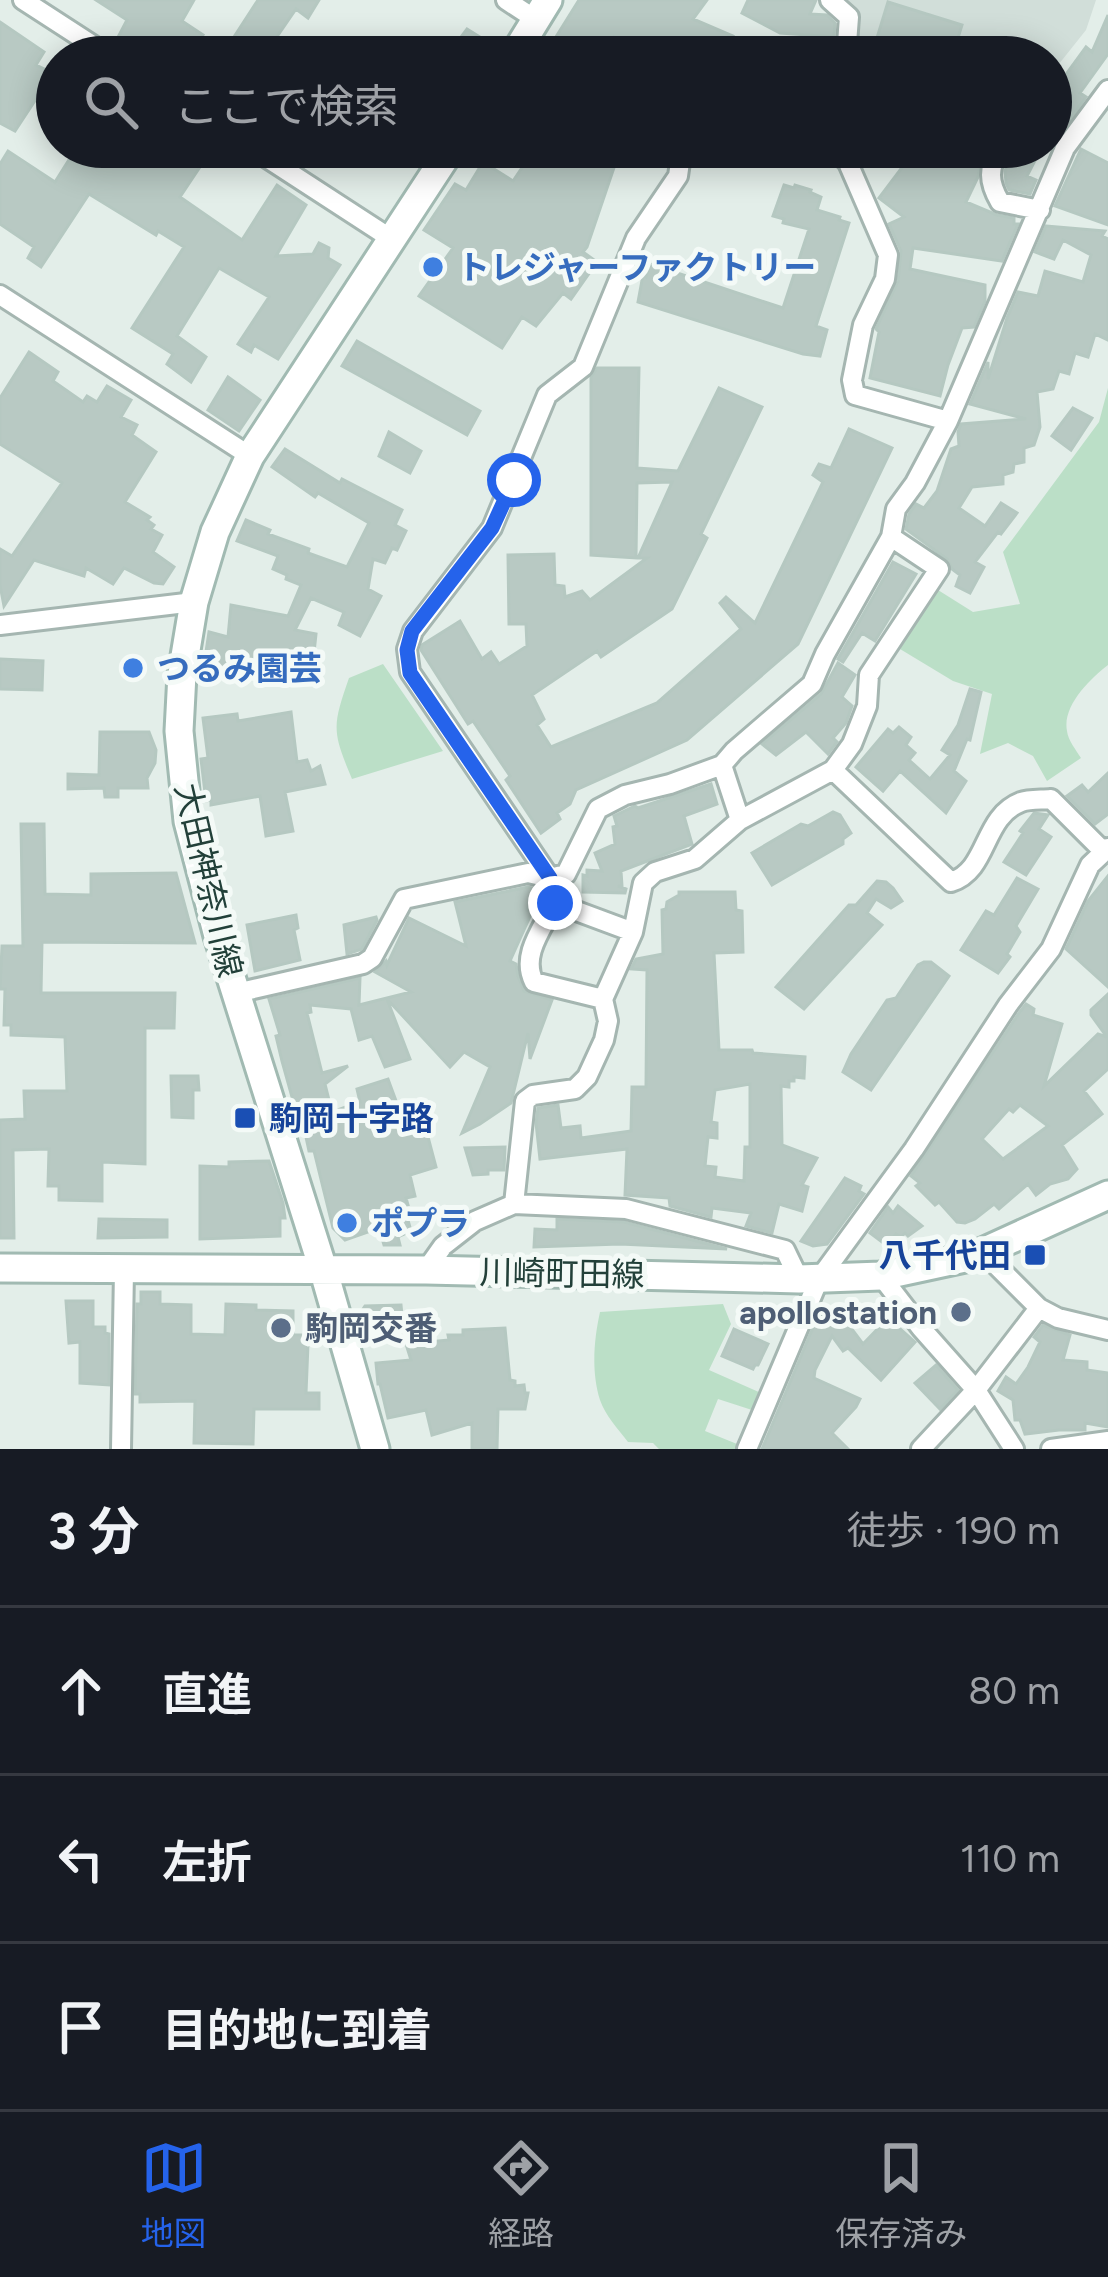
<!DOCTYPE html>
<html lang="ja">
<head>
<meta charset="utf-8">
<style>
  :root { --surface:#171b24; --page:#20242c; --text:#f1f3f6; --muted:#9ea1a6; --line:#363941; --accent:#2563eb }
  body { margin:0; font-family:Figtree,"Noto Sans JP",sans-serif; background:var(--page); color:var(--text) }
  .stop { position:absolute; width:36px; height:36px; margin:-27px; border:9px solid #2563eb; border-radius:50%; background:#fff }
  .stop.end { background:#2563eb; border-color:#fff; box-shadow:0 3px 12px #0008 }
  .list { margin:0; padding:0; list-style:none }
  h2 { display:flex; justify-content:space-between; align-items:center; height:156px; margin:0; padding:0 48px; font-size:51px }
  h2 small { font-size:39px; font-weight:400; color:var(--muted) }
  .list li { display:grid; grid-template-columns:78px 1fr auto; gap:36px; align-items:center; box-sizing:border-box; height:168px; padding:0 48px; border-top:3px solid var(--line) }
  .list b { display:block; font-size:45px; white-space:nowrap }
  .list em { font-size:39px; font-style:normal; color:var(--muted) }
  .icon { flex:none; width:66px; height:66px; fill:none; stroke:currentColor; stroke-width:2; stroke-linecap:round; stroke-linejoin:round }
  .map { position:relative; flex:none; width:1108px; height:1449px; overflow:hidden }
  .search { position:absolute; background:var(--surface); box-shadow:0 6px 30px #0003; left:36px; right:36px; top:36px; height:132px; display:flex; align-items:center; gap:30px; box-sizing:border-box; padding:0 42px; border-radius:66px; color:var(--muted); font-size:45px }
  .sheet { height:660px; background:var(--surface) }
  nav { display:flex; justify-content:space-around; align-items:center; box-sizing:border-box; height:168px; border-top:3px solid var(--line); background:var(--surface); font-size:33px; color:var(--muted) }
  nav a { display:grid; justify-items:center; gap:6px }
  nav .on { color:var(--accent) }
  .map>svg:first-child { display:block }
  .built { fill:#d1ded9 }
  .green { fill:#bbdfc7 }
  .building { fill:#b8c9c3; stroke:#b5c8c1; stroke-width:3; fill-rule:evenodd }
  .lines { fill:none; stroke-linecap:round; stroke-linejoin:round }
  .minor-casing { stroke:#a5b6b1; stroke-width:24 }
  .secondary-casing { stroke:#a1bab2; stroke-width:33 }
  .minor { stroke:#fff; stroke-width:18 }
  .secondary { stroke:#fff; stroke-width:27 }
  .route { stroke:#2563eb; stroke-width:15 }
  .shop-dot { fill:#3f7fe0; stroke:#f4faf7; stroke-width:4.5 }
  .transit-dot { fill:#1a4fb4; stroke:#f4faf7; stroke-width:4.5 }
  .service-dot { fill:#5c6f8a; stroke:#f4faf7; stroke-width:4.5 }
  .labels { text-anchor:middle; stroke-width:10; stroke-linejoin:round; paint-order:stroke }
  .shop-label { font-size:33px; font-weight:bold; fill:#366cbe; stroke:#f4faf7; text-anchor:start }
  .street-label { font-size:33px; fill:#224039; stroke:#f4faf7 }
  .transit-label { font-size:33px; font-weight:bold; fill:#164399; stroke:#f4faf7; text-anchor:start }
  .service-label { font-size:33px; font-weight:bold; fill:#4e5e75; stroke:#f4faf7; text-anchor:end }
</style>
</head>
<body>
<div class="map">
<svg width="1108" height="1449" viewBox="0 0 1108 1449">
  <rect width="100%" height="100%" fill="#e3eee9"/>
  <path class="built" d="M843 0H1096L1086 30 1051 74V57H852Z"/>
  <path class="green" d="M1108 388V665C1090 679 1062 706 1067 731 1068 740 1076 750 1081 758L1047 781 1033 756 1008 743 980 754 992 694 953 681 900 649 938 590 973 612 1020 604 1003 552 1099 422Z
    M383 664 443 751 352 779C332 731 332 727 349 678Z
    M723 1304 731 1324 709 1370 761 1393 752 1410 718 1399 705 1431 737 1444 735 1449H659L653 1443 628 1442C618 1429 605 1415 600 1400 591 1372 594 1339 600 1312Z"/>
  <path class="building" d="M96 0H194L182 21 203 35 187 57H168L151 43 140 57H128L115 43 127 20Z
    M258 0H319L308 18 296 9 263 57H221Z
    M579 0H707L693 19 733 36 724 57H645L614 37 598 57H562L549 48Z
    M748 0H816L810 14 827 15 835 23 834 37 780 33 742 13Z
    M888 2 962 25 952 57H892L873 51Z
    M1108 15V54L1080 93 1086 97 1051 146V95L1086 47 1092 52Z
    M0 22 44 52 36 65 53 73 15 131 0 123Z
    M467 29 491 44 483 57H446Z
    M77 147H190L206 158 180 197 242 240 277 185 306 205 276 256 313 254 319 243 329 248 328 258 340 265 278 359 254 345 251 352 238 344 269 297 219 268 177 336 206 357 191 382 167 364 173 354 132 328 184 247 158 231 156 235 89 194 41 267 28 258 34 247 0 224V164L8 151 55 182Z
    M536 147H621L587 247 583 252 597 262 571 299 563 293 536 326 522 317 502 348 419 296 453 248 424 230 455 184 466 190 483 162 513 181Z
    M889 147H983L978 177 966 202 997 215 1014 218V224H1018L1002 261 913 248 910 269 985 285V301L974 327 962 328 948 365 940 396 870 378 879 332 876 329 898 281 901 251 889 224 904 217 879 198 910 157Z
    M1013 147H1042L1027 176 1036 180 1030 194 1009 190 1006 183 1005 171Z
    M1081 149 1108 163V225L1055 206Z
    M784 185 794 188 795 185 811 190 810 192 821 197 817 210 840 217 839 220 849 223 816 326 827 330 820 356 803 354 638 302 643 275 646 277 650 264 783 308 809 229 783 223 784 219 773 216Z
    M1046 226 1105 231 1102 236 1108 239V340L1095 334 1088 357 1075 353 1069 374 1059 371 1053 389 1037 392 1040 427 1034 445 1024 448V462L1014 464 1013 472 1003 475V484L972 487 959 508 985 526 1001 503 1017 513 1001 534 998 532 975 562 984 567 970 593 956 586 960 575 952 569 947 559 906 529 909 514 916 504 924 508 937 491 951 449 959 446 958 432 961 424 1026 419 970 404 988 362V379L1007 318 1018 292 1038 296 1045 271 1083 282 1091 255 1063 240 1054 259 1035 252Z
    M357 341 480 411 467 435 342 366Z
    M29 352 58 372 53 381 83 402 87 396 97 402 107 386 131 400 121 417 137 425 132 435 156 452 125 502 150 517 147 520 154 525 151 529 162 535 153 552 174 567 163 584 154 583 124 568 113 584 86 568 84 576 34 560 4 606 0 585V549L12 556 62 483 0 444V398Z
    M597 368H639L637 468 678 471 719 388 762 407 701 534 707 538 672 609 601 657 597 651 532 695 544 719 537 725 551 747 657 703 741 629 720 603 726 597 755 623 823 482 813 475 819 464 831 468 849 429 892 448 798 644 687 740 576 790 570 804 557 813 560 819 541 833 506 780 510 776 473 721 468 724 421 650 422 645 460 621 482 659 491 652 499 664 527 646 526 624H509L508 555 554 554 555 585 564 586 565 597 582 591 590 600 647 558H638L672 482 637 483 636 558 591 555V377Z
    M228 377 260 400 239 431 208 410Z
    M1073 408 1092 418 1071 450 1052 436Z
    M389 432 421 451 410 473 379 456Z
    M285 449 340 483 342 479 402 510 395 525 406 531 397 550 392 548 385 563 373 559 368 589 381 596 360 636 339 625 344 612 311 598 295 630 316 634 313 662 256 654 254 670 229 666V672H203L209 632 228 637 231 605 288 616 301 585 286 579 287 575 273 569 278 556 237 541 246 520 270 530 268 534 309 549 308 553 347 567 369 523 318 493 315 497 272 467Z
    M893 562 916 574 875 641 862 633 843 662 838 659Z
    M0 659 43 661 42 690 0 689Z
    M838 663 855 675 842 697 852 706 846 723 833 738 837 742 828 754 806 732 776 755 762 744 821 694Z
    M970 689 981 692 970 740 967 739 954 771 966 781 946 813 900 771 883 791 856 767 888 729 893 733 899 727 911 737 906 745 915 753 909 760 930 779 950 755 942 750 958 725Z
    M291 712 297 762 307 760 311 771 320 766 325 784 285 792 293 831 266 836 260 796 211 805V800L206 801 201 759 208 758 203 718 237 714 238 721Z
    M100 732H149L156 750 155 763 147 778 148 788H118V797H105L104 788 68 789V774L99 775Z
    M1108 773V814L1095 824 1067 796 1082 785 1088 792Z
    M711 784 717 804 684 816 692 844 621 871 622 886H618L626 889 625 893 583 892V875L587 876V870L602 871 595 853 615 844 613 827 617 826 614 816 635 806 638 808Z
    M833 812 840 815 851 833 843 839V844L772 885 752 853 801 824 808 826Z
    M1034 813 1048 815 1039 829 1051 837 1026 875 1004 862 1023 833 1020 831Z
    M21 824H44L45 894 91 895V874L176 873 195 943 42 942 41 993H175L174 1028H145V1164L102 1162V1201L59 1200V1186H48L49 1149 13 1150 14 1238H0V1120L25 1119 24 1091H67L65 1037 11 1035V1025H4L5 989H0L2 946H23Z
    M1108 876V987L1066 949 1088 901Z
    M1017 878 1038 889 1016 926 1020 932 1007 954 1010 957 998 973 961 950 986 911 994 915Z
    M877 881 886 882 893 888 902 901 891 908 876 899 867 913 882 925 804 1009 776 987 849 905H856Z
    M528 887 536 889 527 910 532 912 510 961 516 964 518 976 524 991 552 1000 530 1059 528 1033 511 1103 480 1124 462 1133 490 1067 464 1052 450 1067 387 999 410 1059 385 1067 372 1036 359 1040 351 1009 310 1005 311 1012 307 1013 322 1073 348 1066 325 1084 332 1112 360 1102 357 1089 388 1079 402 1117 421 1109 433 1135 428 1137 436 1167 410 1175 415 1196 406 1198 408 1205 404 1206 411 1231 398 1237 400 1245H384L379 1228 345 1240 333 1228 314 1151H309L301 1114 297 1115 282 1061 276 1036 280 1035 269 999 360 978 359 1005 411 992 375 972 386 961 387 965 409 918 466 946 455 902Z
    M679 892H735L736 910 742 911 743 952 714 953 719 1050H752L753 1053 805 1057 804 1078 794 1077V1081H789V1087L781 1086 782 1145 817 1158 802 1185 808 1187 802 1211 779 1204 772 1233 746 1226 751 1213 712 1208 711 1217 670 1206 669 1198 625 1195 627 1149 540 1159 536 1123 538 1108 558 1105 561 1128 580 1126 581 1138 631 1131 632 1087H646L647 970 631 969 636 959 663 954 662 910 666 909 667 902 679 895ZM750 1084V1147H745L744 1181 715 1177 716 1167 705 1166 708 1137 717 1138V1123L711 1122 715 1090Z
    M296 915 298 928 294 930 300 960 255 971 247 925Z
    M376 917 377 920 362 949 347 954 344 925Z
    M924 962H931L949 976 871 1090 843 1072 851 1054 887 1000 896 998 918 965Z
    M1108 994V1069L1084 1091 1102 1114 1062 1145 1077 1169 1068 1179 1050 1184 1036 1195 1028 1184 999 1209 994 1204 975 1219 965 1223 957 1222 939 1202 935 1205 916 1186 920 1183 911 1176 1019 1013 1026 1004 1034 1009 1033 1015 1062 1024 1044 1086 1098 1034 1107 1037 1091 1015V1010ZM1020 1105 1048 1126 1003 1159 982 1139 1009 1109 1013 1112Z
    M171 1076H198L199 1090H193V1118L172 1117Z
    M505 1147 504 1170H488V1174L473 1175 465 1148Z
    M269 1161 283 1203 285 1218H280V1236L200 1239V1166L229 1167V1162Z
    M845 1178 861 1186 859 1191 864 1194 827 1244 813 1246 801 1241Z
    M898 1206 922 1226 908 1236 905 1233 901 1237 896 1234 891 1240 886 1237 882 1242 870 1233 888 1207 893 1213Z
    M99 1219 167 1220V1237L98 1238Z
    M557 1219 624 1222 727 1249 620 1244 534 1247 535 1229 557 1230Z
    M141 1292H160V1304L191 1305V1334L225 1335 226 1304 256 1305V1310L293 1311V1335H305L304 1344H308L306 1393H319V1409H254L253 1444 194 1443 195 1401 140 1402V1394H135L137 1304H141Z
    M66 1301H93V1327H105V1333L109 1334V1385L80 1383V1342L69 1343Z
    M401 1305 403 1327 378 1330 377 1323 361 1325 359 1315 365 1306Z
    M836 1308 863 1344 888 1318 915 1342 881 1380 848 1348 843 1351 832 1336 815 1370 814 1378 860 1399 856 1407 832 1433 848 1449H762L817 1318Z
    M1043 1325 1070 1335 1063 1360 1087 1362V1370L1108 1373V1427L1085 1423V1430H1059L1025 1434 1020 1420H1015L1013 1400 998 1391 1006 1377 1016 1384 1028 1367 1040 1342 1034 1337Z
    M505 1328 510 1380 515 1381V1386L524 1385 525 1393H528L525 1409H498L497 1449H472V1423L432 1435 426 1410 388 1418 380 1384H378L376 1363 411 1360 406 1344 449 1340 448 1335H463V1330Z
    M734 1329 768 1344 758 1365H755L753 1369 722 1356Z
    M936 1365 958 1390 940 1409 915 1383Z"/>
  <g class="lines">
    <defs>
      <path id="minor" d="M23 0 111 57
        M506 0 535 19
        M830 0 849 17 846 57
        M250 147 390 238
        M833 147 848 163 888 255 885 279 863 325 852 380 855 395 948 421
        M1000 147C988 169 988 181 1000 202L1040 210
        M681 155 737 147
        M0 295 250 456
        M0 625 194 602
        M722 765 740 820
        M833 770 951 882C989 870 982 817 1021 802 1029 799 1042 800 1051 799L1104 852
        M555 903C543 928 520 955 534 982L603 999
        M633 932 555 903 550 878 410 672 407 649 413 631 492 528 547 395 583 367 636 238 678 176 681 155 677 147
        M236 993 363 964 372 958 404 899 528 873 550 878 566 874 598 809 625 795 670 784 722 765 734 751 812 684 825 654 891 537 896 509 915 483 948 421 1065 148 1108 90
        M514 1204 525 1101 533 1095 575 1089 587 1077 604 1040 608 1021 603 999 633 932 643 883 655 872 695 859 740 820 833 770 852 744 867 706 869 675 939 569 891 537
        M426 1270 443 1246 475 1221 514 1204 626 1209 785 1250 799 1279
        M881 1276 921 1328 976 1390 1014 1449
        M1039 1308 1058 1318 1108 1330
        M121 1449 124 1270
        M747 1449 819 1279 914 1149 1008 1005 1051 949 1090 865 1108 848
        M921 1449 976 1390 1039 1308 983 1252
        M1051 1449 1108 1441"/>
      <path id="secondary" d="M513 57 548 0
        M0 1268 426 1270 799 1279 881 1276 974 1256 1108 1195
        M375 1449 324 1272 218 936 188 821 179 731 182 674 194 602 215 532 250 456 452 147"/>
    </defs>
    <use href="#minor" class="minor-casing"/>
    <use href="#secondary" class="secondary-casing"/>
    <use href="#minor" class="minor"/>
    <use href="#secondary" class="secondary"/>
  </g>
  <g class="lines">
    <path class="route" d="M514 480 492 528 412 631 407 650 410 673 550 878 555 903"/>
  </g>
  <g class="shop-dot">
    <circle cx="433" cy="267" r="12"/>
    <circle cx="133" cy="668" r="12"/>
    <circle cx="347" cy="1223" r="12"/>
  </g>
  <g class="transit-dot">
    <rect x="233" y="1106" width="24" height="24" rx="6"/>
    <rect x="1023" y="1243" width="24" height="24" rx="6"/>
  </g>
  <g class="service-dot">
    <circle cx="961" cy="1312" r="12"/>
    <circle cx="281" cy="1328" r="12"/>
  </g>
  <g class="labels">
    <g class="shop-label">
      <text x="457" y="279">トレジャーファクトリー</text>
      <text x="157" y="680">つるみ園芸</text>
      <text x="371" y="1235">ポプラ</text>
    </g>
    <g class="street-label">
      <text transform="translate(209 880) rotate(77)" y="12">大田神奈川線</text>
      <text transform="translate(562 1273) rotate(1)" y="12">川崎町田線</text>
    </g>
    <g class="transit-label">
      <text x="269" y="1130">駒岡十字路</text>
      <text x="1011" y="1267" text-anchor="end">八千代田</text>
    </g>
    <g class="service-label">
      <text x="937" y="1324">apollostation</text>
      <text x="305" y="1340" text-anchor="start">駒岡交番</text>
    </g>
  </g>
</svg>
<div class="stop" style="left:514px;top:480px"></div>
<div class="stop end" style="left:555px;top:903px"></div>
<div class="search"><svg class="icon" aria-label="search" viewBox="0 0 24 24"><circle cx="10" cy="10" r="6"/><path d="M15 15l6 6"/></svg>ここで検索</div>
</div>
<section class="sheet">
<h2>3 分<small>徒歩 · 190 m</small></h2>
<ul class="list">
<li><svg class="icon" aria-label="ahead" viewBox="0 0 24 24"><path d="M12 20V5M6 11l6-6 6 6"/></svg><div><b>直進</b></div><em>80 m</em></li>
<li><svg class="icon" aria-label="left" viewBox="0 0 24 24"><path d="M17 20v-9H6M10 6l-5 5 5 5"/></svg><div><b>左折</b></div><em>110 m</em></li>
<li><svg class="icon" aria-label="arrive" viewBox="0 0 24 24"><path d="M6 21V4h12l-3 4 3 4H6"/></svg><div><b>目的地に到着</b></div></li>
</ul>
</section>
<nav>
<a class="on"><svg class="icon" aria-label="map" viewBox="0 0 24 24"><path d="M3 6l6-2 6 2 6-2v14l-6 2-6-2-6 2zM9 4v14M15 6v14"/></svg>地図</a>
<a><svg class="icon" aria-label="directions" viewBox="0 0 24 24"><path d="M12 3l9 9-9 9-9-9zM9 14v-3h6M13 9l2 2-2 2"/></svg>経路</a>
<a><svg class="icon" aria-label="saved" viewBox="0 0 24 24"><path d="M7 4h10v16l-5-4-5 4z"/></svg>保存済み</a>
</nav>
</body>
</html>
